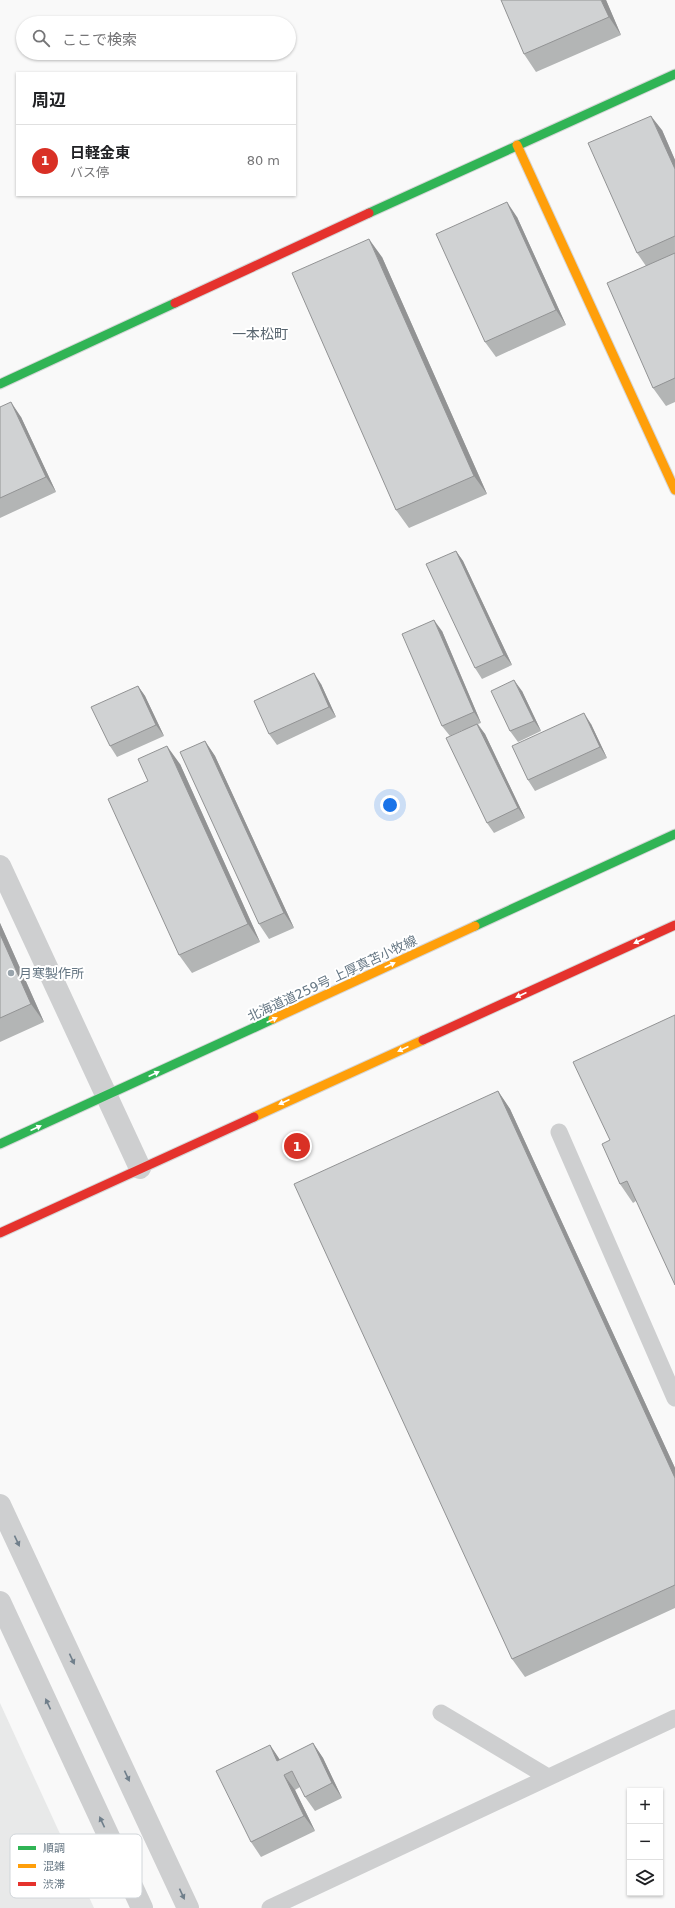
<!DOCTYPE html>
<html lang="ja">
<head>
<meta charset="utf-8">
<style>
  :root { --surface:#fff; --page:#f6f6f6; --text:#202124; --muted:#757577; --line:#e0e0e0; --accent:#d93025 }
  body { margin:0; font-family:"DejaVu Sans","Noto Sans JP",sans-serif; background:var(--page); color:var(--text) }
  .controls { position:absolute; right:12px; bottom:12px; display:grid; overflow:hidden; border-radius:0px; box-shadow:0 1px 3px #0004 }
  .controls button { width:36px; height:36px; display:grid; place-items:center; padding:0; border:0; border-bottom:1px solid var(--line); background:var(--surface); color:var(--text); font:20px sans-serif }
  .you { position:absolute; left:390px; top:805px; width:14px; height:14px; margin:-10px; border:3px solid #fff; border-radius:50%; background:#1a73e8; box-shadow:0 0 0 6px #1a73e833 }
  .badge { display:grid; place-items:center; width:26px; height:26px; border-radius:50%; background:var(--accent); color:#fff; font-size:13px; font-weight:700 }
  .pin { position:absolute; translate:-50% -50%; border:2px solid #fff; box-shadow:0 1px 4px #0006 }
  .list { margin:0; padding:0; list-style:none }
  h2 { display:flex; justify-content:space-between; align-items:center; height:52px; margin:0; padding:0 16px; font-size:17px }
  h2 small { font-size:13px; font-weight:400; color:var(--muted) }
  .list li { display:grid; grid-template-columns:26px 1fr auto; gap:12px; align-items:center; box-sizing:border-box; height:72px; padding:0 16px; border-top:1px solid var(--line) }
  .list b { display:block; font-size:15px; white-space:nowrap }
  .list p { margin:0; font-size:13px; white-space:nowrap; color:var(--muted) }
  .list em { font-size:13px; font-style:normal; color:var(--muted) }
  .icon { flex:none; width:22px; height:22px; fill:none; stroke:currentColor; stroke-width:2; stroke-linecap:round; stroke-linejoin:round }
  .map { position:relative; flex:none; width:675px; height:1908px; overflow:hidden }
  .search { position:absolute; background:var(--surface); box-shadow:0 1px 3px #0004; left:16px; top:16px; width:280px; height:44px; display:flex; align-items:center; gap:10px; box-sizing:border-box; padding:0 14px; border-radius:22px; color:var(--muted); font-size:15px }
  .panel { position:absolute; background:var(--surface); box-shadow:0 1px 3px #0004; left:16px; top:72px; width:280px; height:124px; border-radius:0px }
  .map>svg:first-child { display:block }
  .built { fill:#e8e9e9 }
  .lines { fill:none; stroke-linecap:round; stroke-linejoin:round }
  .fast-casing { stroke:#d5d6d7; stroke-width:11 }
  .slow-casing { stroke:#d5d6d7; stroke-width:11 }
  .jam-casing { stroke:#d5d6d7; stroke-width:11 }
  .lane { stroke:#cecfd0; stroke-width:17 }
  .street { stroke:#cecfd0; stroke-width:22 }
  .fast { stroke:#30b455; stroke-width:9 }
  .slow { stroke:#ff9f0a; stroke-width:9 }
  .jam { stroke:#e5322d; stroke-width:9 }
  .wall { fill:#b3b5b5 }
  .shaded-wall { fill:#929394 }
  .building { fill:#d0d2d3; stroke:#929394 }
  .oneway { fill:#fff }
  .oneway2 { fill:#707f8b }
  .poi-dot { fill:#99a4ac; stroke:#fff; stroke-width:1.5 }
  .labels { text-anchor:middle; stroke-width:4; stroke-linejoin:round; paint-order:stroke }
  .poi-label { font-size:13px; fill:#657683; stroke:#fff; text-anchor:start }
  .street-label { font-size:13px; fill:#657683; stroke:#fff }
  .neighbourhood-label { font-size:14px; fill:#57646e; stroke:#fff }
  .key { fill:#fff; stroke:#d1d6da; stroke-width:1 }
  .key-label { font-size:11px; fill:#657683 }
</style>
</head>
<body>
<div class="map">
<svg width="675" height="1908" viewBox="0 0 675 1908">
  <rect width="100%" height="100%" fill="#f9f9f9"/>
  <path class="built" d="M0 1703 94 1908H0Z"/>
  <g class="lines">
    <defs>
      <path id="fast" d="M369 213 675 74
        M0 384 175 303
        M475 926 675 834
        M0 1144 273 1019"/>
      <path id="slow" d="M517 145 675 490
        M273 1019 475 926
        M254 1117 423 1040"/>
      <path id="jam" d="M175 303 369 213
        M423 1040 675 925
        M0 1233 254 1117"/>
    </defs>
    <use href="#fast" class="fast-casing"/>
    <use href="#slow" class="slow-casing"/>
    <use href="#jam" class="jam-casing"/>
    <path class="lane" d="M559 1132 675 1398
      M441 1713 548 1777
      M270 1908 675 1718"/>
    <path class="street" d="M0 866 140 1168
      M0 1505 188 1908
      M0 1602 142 1908"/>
    <use href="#fast" class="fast"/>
    <use href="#slow" class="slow"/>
    <use href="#jam" class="jam"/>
  </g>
  <path class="wall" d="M606 0 621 35 536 72 524 54Z
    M662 130 675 160V402L666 406 653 388 646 266 637 253Z
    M517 217 566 325 496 357 485 342Z
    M382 257 487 494 409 528 396 510Z
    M0 407 21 417 56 492 0 518Z
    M456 551 463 561 512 665 482 679 475 668Z
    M442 631 481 723 478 724 485 734 525 818 494 833 487 823 463 730 450 736 442 726Z
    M321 684 336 717 277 745 269 734Z
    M138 686 145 696 164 736 117 757 110 746Z
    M522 691 541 731 518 742 510 731Z
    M591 724 607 758 535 791 528 780Z
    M205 741 215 756 294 928 269 939 259 924Z
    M180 764 260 942 192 973 179 955 148 781Z
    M0 923 44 1022 0 1042Z
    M675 1015 636 1201 633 1203 620 1184 610 1140Z
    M498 1091 510 1109 675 1468V1608L525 1677 512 1659Z
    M313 1743 323 1758 342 1798 315 1811 305 1797 300 1787 295 1790 315 1831 261 1857 251 1842 270 1745 280 1760Z"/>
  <path class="shaded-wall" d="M601 0H606L621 35 609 17Z
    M651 116 662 130 675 160V169Z
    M507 202 517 217 566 325 556 310Z
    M369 239 382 257 487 494 474 476Z
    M11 402 21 417 56 492 46 477Z
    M456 551 463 561 512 665 504 655Z
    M434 620 442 631 481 723 474 712Z
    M314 673 321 684 336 717 329 707Z
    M514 680 522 691 541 731 534 721Z
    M138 686 145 696 164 736 156 725Z
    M584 713 591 724 607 758 600 747Z
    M477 724 485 734 525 818 518 808Z
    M205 741 215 756 294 928 284 913Z
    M167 746 180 764 260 942 248 924Z
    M0 923 44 1022 31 1004 0 934Z
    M498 1091 510 1109 675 1468V1478Z
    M313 1743 323 1758 342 1798 332 1783Z
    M270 1745 280 1760 277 1761Z
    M284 1775 295 1790 315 1831 304 1816Z"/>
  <path class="building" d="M501 0H601L609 17 524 54Z
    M651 116 675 169V236L637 253 588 143Z
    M507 202 556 310 485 342 436 234Z
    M369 239 474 476 396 510 292 273Z
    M675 253V378L653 388 607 283Z
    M11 402 46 477 0 498V407Z
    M456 551 504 655 475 668 426 564Z
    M434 620 474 712 442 726 402 634Z
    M314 673 329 707 269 734 254 701Z
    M514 680 534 721 510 731 491 691Z
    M138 686 156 725 110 746 91 707Z
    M584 713 600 747 528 780 512 746Z
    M477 724 518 808 487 823 446 738Z
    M205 741 284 913 259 924 180 752Z
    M167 746 248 924 179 955 108 799 148 781 138 759Z
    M0 934 31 1004 0 1018Z
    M675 1015V1285L627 1181 620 1184 602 1144 610 1140 573 1062Z
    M498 1091 675 1478V1585L512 1659 294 1184Z
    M313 1743 332 1783 305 1797 292 1771 284 1775 304 1816 251 1842 216 1771 270 1745 277 1761Z"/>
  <defs><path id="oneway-solid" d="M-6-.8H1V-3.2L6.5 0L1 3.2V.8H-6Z"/></defs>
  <g class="oneway">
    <use href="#oneway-solid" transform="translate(639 941) rotate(156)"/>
    <use href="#oneway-solid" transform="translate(390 965) rotate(-25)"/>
    <use href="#oneway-solid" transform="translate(521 995) rotate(156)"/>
    <use href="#oneway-solid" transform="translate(272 1020) rotate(-25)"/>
    <use href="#oneway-solid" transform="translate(403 1049) rotate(156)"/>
    <use href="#oneway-solid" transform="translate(154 1074) rotate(-25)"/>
    <use href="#oneway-solid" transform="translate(284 1102) rotate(156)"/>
    <use href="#oneway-solid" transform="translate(36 1128) rotate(-24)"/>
  </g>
  <g class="oneway2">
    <use href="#oneway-solid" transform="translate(17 1541) rotate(65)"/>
    <use href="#oneway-solid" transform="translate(72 1659) rotate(65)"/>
    <use href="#oneway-solid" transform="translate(48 1704) rotate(-115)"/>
    <use href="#oneway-solid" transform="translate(127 1776) rotate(65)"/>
    <use href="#oneway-solid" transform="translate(102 1822) rotate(-115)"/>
    <use href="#oneway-solid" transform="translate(182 1894) rotate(65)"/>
  </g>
  <circle class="poi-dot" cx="11" cy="973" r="4"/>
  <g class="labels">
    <g class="poi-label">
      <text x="19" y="978">月寒製作所</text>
    </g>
    <g class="street-label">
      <text transform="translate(332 978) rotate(-25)" y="5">北海道道259号 上厚真苫小牧線</text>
    </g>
    <g class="neighbourhood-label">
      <text x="260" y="339">一本松町</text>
    </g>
  </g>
  <rect x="10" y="1834" width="132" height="64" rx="6" class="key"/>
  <rect x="18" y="1846" width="18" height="4" fill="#30b455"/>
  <rect x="18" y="1864" width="18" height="4" fill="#ff9f0a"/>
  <rect x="18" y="1882" width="18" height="4" fill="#e5322d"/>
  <g class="key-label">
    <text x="43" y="1852">順調</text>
    <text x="43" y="1870">混雑</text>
    <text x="43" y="1888">渋滞</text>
  </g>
</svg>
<div class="controls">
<button>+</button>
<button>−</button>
<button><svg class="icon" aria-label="layers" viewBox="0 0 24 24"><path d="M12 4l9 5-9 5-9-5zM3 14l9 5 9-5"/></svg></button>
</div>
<div class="you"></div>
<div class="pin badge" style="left:297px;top:1146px">1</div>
<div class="search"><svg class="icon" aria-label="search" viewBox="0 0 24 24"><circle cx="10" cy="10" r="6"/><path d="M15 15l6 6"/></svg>ここで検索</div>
<section class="panel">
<h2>周辺<small></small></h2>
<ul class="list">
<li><span class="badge">1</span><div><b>日軽金東</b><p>バス停</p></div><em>80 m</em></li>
</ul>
</section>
</div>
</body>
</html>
